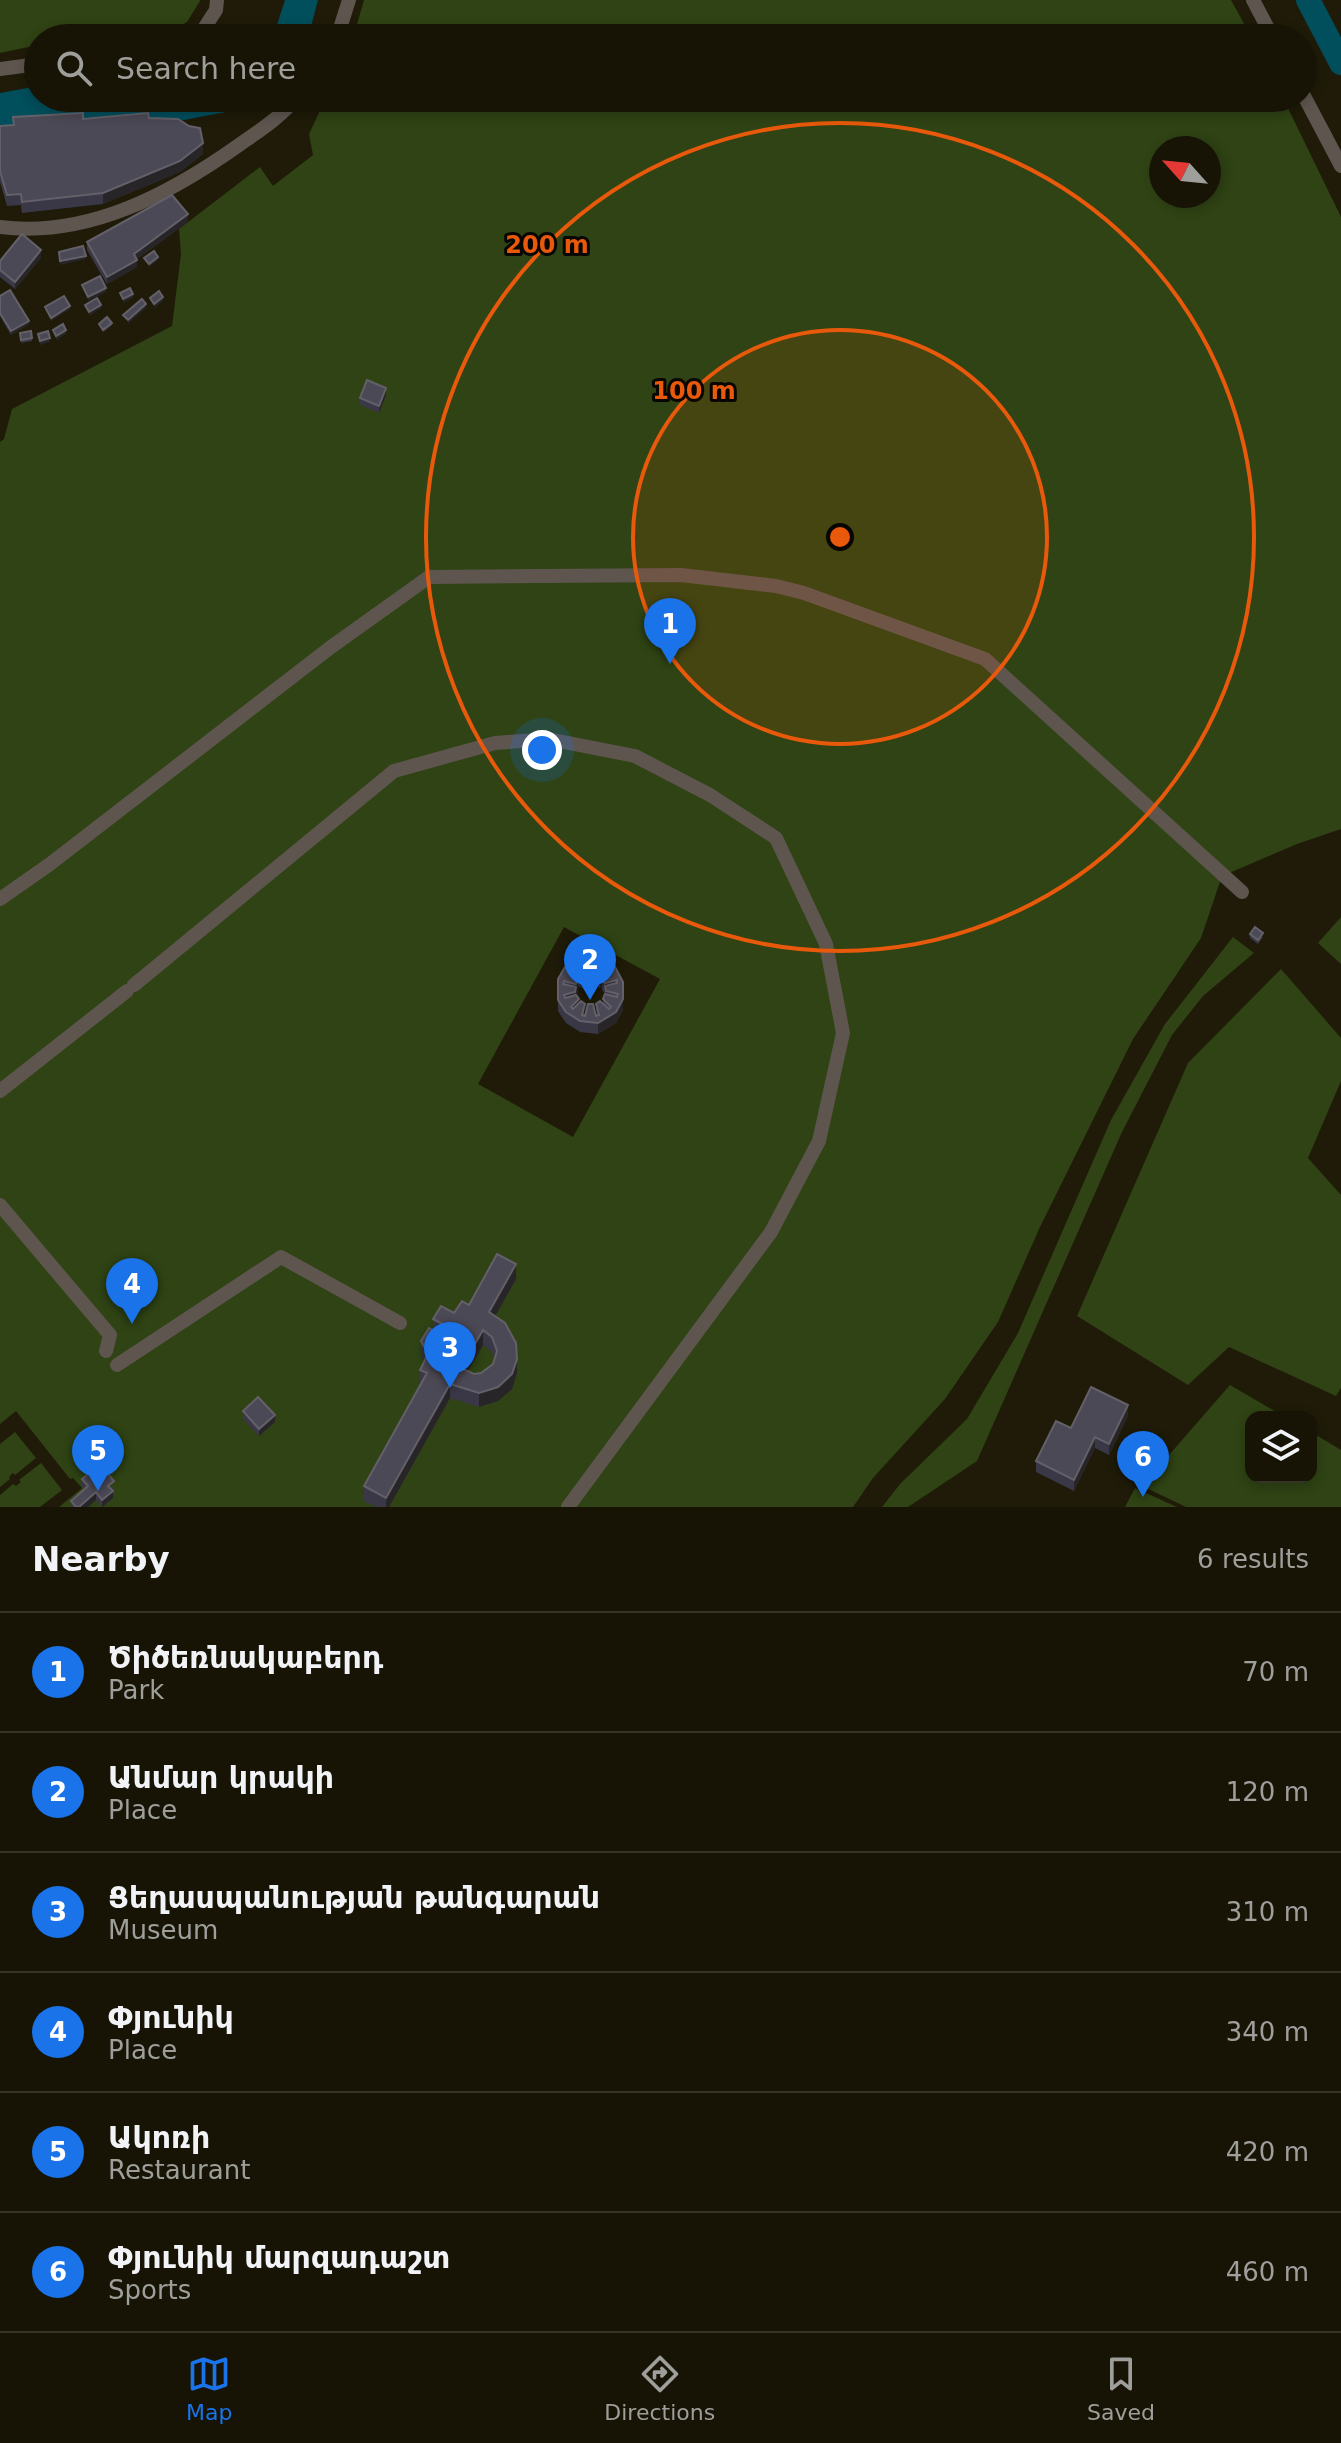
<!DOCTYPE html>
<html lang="en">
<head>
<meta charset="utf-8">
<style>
  :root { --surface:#171406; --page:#201d10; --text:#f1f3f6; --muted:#9e9e9b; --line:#363328; --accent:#1a73e8 }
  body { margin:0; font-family:"DejaVu Sans","Noto Sans Armenian",sans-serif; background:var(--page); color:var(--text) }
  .controls { position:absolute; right:24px; bottom:24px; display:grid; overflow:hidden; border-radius:16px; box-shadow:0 4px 12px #0003 }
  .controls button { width:72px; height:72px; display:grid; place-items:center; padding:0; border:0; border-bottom:2px solid var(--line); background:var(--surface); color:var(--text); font:40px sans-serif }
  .compass { position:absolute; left:1149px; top:136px; width:72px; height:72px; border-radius:50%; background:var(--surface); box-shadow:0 4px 12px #0003; rotate:297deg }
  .you { position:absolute; left:542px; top:750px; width:28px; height:28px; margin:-20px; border:6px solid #fff; border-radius:50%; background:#1a73e8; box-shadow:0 0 0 12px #1a73e833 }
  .badge { display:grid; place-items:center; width:52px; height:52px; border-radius:50%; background:var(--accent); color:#fff; font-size:26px; font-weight:700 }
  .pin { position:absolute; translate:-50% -66px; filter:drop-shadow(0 2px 4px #0008) }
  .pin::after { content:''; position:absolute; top:42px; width:28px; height:24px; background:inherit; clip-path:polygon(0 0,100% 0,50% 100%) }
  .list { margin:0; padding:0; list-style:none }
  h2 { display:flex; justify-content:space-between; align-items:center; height:104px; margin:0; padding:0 32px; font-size:34px }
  h2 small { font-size:26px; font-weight:400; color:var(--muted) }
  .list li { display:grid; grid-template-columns:52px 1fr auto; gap:24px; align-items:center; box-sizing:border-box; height:120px; padding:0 32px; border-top:2px solid var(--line) }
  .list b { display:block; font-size:30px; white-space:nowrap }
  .list p { margin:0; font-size:26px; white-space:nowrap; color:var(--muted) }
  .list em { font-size:26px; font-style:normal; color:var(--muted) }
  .icon { flex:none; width:44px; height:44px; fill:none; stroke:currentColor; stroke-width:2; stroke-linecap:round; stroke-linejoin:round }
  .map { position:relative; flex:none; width:1341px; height:1507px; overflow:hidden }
  .search { position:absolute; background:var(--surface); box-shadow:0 4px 12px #0003; left:24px; right:24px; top:24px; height:88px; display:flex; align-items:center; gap:20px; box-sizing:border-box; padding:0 28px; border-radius:44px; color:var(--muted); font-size:30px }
  .sheet { height:824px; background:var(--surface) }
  nav { display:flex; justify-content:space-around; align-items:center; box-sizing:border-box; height:112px; border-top:2px solid var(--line); background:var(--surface); font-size:22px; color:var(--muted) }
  nav a { display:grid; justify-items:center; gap:4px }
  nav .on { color:var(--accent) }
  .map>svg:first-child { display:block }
  .green { fill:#2f4314; fill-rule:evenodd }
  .water { fill:#014f5c }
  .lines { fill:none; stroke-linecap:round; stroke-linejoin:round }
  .river { stroke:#014f5c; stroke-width:24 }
  .minor { stroke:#5e554f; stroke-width:14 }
  .wall { fill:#3a3747; fill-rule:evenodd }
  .shaded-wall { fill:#282528 }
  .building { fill:#4c4956; stroke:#636069; stroke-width:2; fill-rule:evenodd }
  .ring { fill:none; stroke:#e8590c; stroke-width:4 }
  .centre { fill:#e8590c; stroke:#070602; stroke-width:4 }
  .ring-label { font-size:24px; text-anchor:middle; font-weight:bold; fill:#e8590c; stroke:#070602; stroke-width:6; stroke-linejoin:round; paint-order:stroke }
</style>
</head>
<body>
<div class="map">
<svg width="1341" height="1507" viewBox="0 0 1341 1507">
  <rect width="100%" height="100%" fill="#1f1b08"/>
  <path class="green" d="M0 0H200V1L187 22 158 38H38V45L0 53Z
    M364 0H1231L1252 38H353Z
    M326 98H1283L1341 217V829L1297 844 1222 876 1201 938 1133 1039 1040 1227 998 1322 945 1399 873 1478 853 1507H59L82 1488 73 1478 70 1479 16 1411 0 1424V442L4 439 12 409 172 326 181 254 179 229 260 167 273 186 313 155 309 134ZM1161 148H1209V196H1161ZM564 927 660 979 573 1137 478 1084Z
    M1341 917V964L1318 943Z
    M1233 937 1254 953 1203 996 1172 1035 1122 1132 977 1461 908 1507H882L900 1484 967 1419 1018 1333 1111 1120 1165 1024Z
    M1281 969 1341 1038V1081L1308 1158 1341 1195V1388L1336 1396 1229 1347 1188 1385 1077 1316 1188 1063Z
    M1230 1385 1285 1417H1251V1477H1311V1432L1341 1450V1507H1186L1142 1486Z
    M15 1432 36 1458 15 1475 13 1473 9 1477 10 1479 0 1487V1444Z
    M41 1463 62 1490 40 1507H0V1495L13 1484 16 1486 21 1482 19 1480Z
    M1135 1488 1177 1507H1125Z"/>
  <path class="water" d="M285 0H318L308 38H262L276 28Z
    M38 86V98H255L247 108 163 124 0 137V93Z"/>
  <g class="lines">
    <path class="river" d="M1308 0 1341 63"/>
    <path class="minor" d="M1253 0 1273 38
      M198 38 216 10 217 0
      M337 38 349 0
      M0 69 38 64
      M1303 94 1341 166
      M0 227C88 238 170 194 239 145 259 131 281 117 296 98
      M0 899 50 864 331 647 429 577 681 575 776 586 804 593 985 659 1242 892
      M134 985 394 771 495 743 548 739 635 756 710 795 776 838 826 944 843 1033 819 1141 771 1232 568 1507
      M0 1091 127 991
      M0 1205 110 1335 106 1351
      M117 1365 281 1257 400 1323"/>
  </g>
  <path class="wall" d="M13 117 83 119 149 118 203 154 180 172 103 204 22 213 21 205 7 206 0 182V126L13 125Z
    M188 222 137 259V267L107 284 87 250V242Z
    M41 258 15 289 0 277V261Z
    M0 296 29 324 11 335 0 316Z
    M20 333 32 338V341L21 343Z
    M386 395 379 413 360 405V398Z
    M1250 934 1263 937 1258 944 1250 938Z
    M580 957 614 965 623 1010 616 1023 598 1034 580 1032 566 1023 558 1011V979ZM585 972 588 985H593L596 972V986L600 988 602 986V990L605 994 603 999V1003L596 1004 597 1016H585L579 1003 576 995 578 991V986L581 988 585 986Z
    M516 1279 495 1316 517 1373 512 1389 498 1401 479 1407 450 1398 389 1507H376L364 1501V1486L420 1384V1370L424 1361 421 1356V1341L433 1330V1319L454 1313ZM483 1345 492 1352 495 1359 493 1364 481 1373 474 1374 468 1371Z
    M243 1411 275 1422 259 1436 243 1419Z
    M1128 1416 1109 1455 1095 1448 1074 1491 1036 1472V1461L1071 1428Z
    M82 1479 114 1488 112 1490 113 1498 102 1507 96 1500 88 1507H71V1501L85 1489 82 1486Z"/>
  <path class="shaded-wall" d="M203 143V154L180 172 103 204V193Z
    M188 214V222L134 261V254Z
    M41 250V258L15 289V282Z
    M86 256V259L60 265V261Z
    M158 257V260L149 267V264Z
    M137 260V267L107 284V277Z
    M106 288V292L88 301V297Z
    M133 294V298L123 303V299Z
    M163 297V301L154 308V304Z
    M146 304V308L128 324V320Z
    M101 305V308L89 316V312Z
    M70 306V309L51 321V318Z
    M29 321V324L11 335V331Z
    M112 323V326L103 333V330Z
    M66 330V334L56 340V336Z
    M50 338V342L40 345V341Z
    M386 388V395L379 413V406Z
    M596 961V972L593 985V974Z
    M609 968V979H602V986L600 988V977Z
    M585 975V986L581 988V977Z
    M578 980V991L576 995V984Z
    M617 980V991L605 986V994V983Z
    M623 982V1010L616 1023 598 1034V1023L616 1012Z
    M575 992V1002L579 999V1010L572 1016 564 1006V995Z
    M516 1264V1279L489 1327V1312Z
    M483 1330V1345L461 1383V1368Z
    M517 1359V1373L512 1389 498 1401 479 1407V1393Z
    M450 1384V1398L389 1507H386V1498Z
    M1128 1405V1416L1109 1455V1444Z
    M275 1415V1422L259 1436V1429Z
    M1095 1437V1448L1074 1491V1480Z
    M113 1491V1498L102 1507V1500Z
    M96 1492V1500L88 1507H79Z"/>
  <path class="building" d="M83 113V119L148 113 149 118 178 119 189 126 200 128 203 143 180 161 103 193 22 202 21 194 7 195 0 171V126L14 125 13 117Z
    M172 195 188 214 134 254 137 260 107 277 87 242Z
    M22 234 41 250 15 282 0 270V261Z
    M83 246 86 256 60 261 59 252Z
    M154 251 158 257 149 264 144 258Z
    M100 276 106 288 88 297 82 285Z
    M130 288 133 294 123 299 120 293Z
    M10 290 29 321 11 331 0 313V296Z
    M159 291 163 297 154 304 150 298Z
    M64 296 70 306 51 318 45 307Z
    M97 298 101 305 89 312 85 305Z
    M142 299 146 304 128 320 123 315Z
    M107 317 112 323 103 330 99 324Z
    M63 324 66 330 56 336 53 330Z
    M31 331 32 338 21 340 20 333Z
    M48 331 50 338 40 341 38 334Z
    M367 380 386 388 379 406 360 398Z
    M1255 927 1263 933 1258 940 1250 934Z
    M580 957H600L614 965 623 982V999L616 1012 598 1023 580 1021 566 1012 558 1000V979L565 967ZM585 961 588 974H593L596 961 599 962 596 975 600 977 609 968 611 970 602 979 605 983 617 980V983L605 986 606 991 618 994 617 997 605 994 603 999 611 1007 609 1009 600 1001 596 1004 599 1015 596 1016 593 1004H588L585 1016 582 1015 585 1004 581 1001 573 1009 571 1007 579 999 576 995 565 998 564 995 575 992 576 987 563 984 564 981 576 984 578 980 569 970 572 968 581 977 585 975 581 962Z
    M497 1254 516 1264 489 1312 505 1323 516 1343 517 1359 512 1374 498 1387 479 1393 450 1384 386 1498 364 1486 427 1373 420 1370 428 1354 421 1341 429 1328 447 1338 452 1329 433 1319 441 1306 454 1313 462 1301 469 1305ZM483 1330 492 1337 497 1351 493 1364 481 1373 474 1374 461 1368Z
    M1091 1387 1128 1405 1109 1444 1095 1437 1074 1480 1036 1461 1056 1421 1071 1428Z
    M258 1397 275 1415 259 1429 243 1411Z
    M94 1469 98 1474 104 1469 114 1481 108 1486 113 1491 102 1500 96 1492 79 1507H76L71 1501 88 1486 82 1479Z"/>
  <circle cx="840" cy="537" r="207" fill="#e8590c" fill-opacity=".12"/>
  <g class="ring">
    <circle cx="840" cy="537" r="207"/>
    <circle cx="840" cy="537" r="414"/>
  </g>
  <circle cx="840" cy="537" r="12" class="centre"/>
  <g class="ring-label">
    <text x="547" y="253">200 m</text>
    <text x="694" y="399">100 m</text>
  </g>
</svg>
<div class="controls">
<button><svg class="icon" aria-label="layers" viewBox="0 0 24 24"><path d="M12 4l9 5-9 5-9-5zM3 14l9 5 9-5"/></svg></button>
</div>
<svg class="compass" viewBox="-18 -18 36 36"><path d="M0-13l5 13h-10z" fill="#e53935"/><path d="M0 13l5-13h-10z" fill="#9e9e9b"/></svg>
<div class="you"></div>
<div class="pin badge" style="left:670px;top:664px">1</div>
<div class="pin badge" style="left:590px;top:1000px">2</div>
<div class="pin badge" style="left:450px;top:1388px">3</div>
<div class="pin badge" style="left:132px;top:1324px">4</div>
<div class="pin badge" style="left:98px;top:1491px">5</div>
<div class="pin badge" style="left:1143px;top:1497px">6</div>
<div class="search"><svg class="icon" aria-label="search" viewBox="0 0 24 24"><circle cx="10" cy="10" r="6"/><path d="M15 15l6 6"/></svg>Search here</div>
</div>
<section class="sheet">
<h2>Nearby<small>6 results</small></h2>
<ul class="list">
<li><span class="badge">1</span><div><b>Ծիծեռնակաբերդ</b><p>Park</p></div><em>70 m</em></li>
<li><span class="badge">2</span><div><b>Անմար կրակի</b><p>Place</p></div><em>120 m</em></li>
<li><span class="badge">3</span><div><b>Ցեղասպանության թանգարան</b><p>Museum</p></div><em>310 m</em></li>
<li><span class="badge">4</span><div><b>Փյունիկ</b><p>Place</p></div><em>340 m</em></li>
<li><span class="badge">5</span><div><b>Ակոռի</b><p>Restaurant</p></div><em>420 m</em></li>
<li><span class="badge">6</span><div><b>Փյունիկ մարզադաշտ</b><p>Sports</p></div><em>460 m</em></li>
</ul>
</section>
<nav>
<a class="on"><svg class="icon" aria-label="map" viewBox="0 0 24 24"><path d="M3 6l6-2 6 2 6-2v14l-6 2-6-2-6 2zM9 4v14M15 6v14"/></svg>Map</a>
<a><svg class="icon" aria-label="directions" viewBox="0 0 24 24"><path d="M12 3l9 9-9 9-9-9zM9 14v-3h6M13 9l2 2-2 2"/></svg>Directions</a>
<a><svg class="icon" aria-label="saved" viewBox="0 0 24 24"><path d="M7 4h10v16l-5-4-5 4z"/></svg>Saved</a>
</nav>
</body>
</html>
